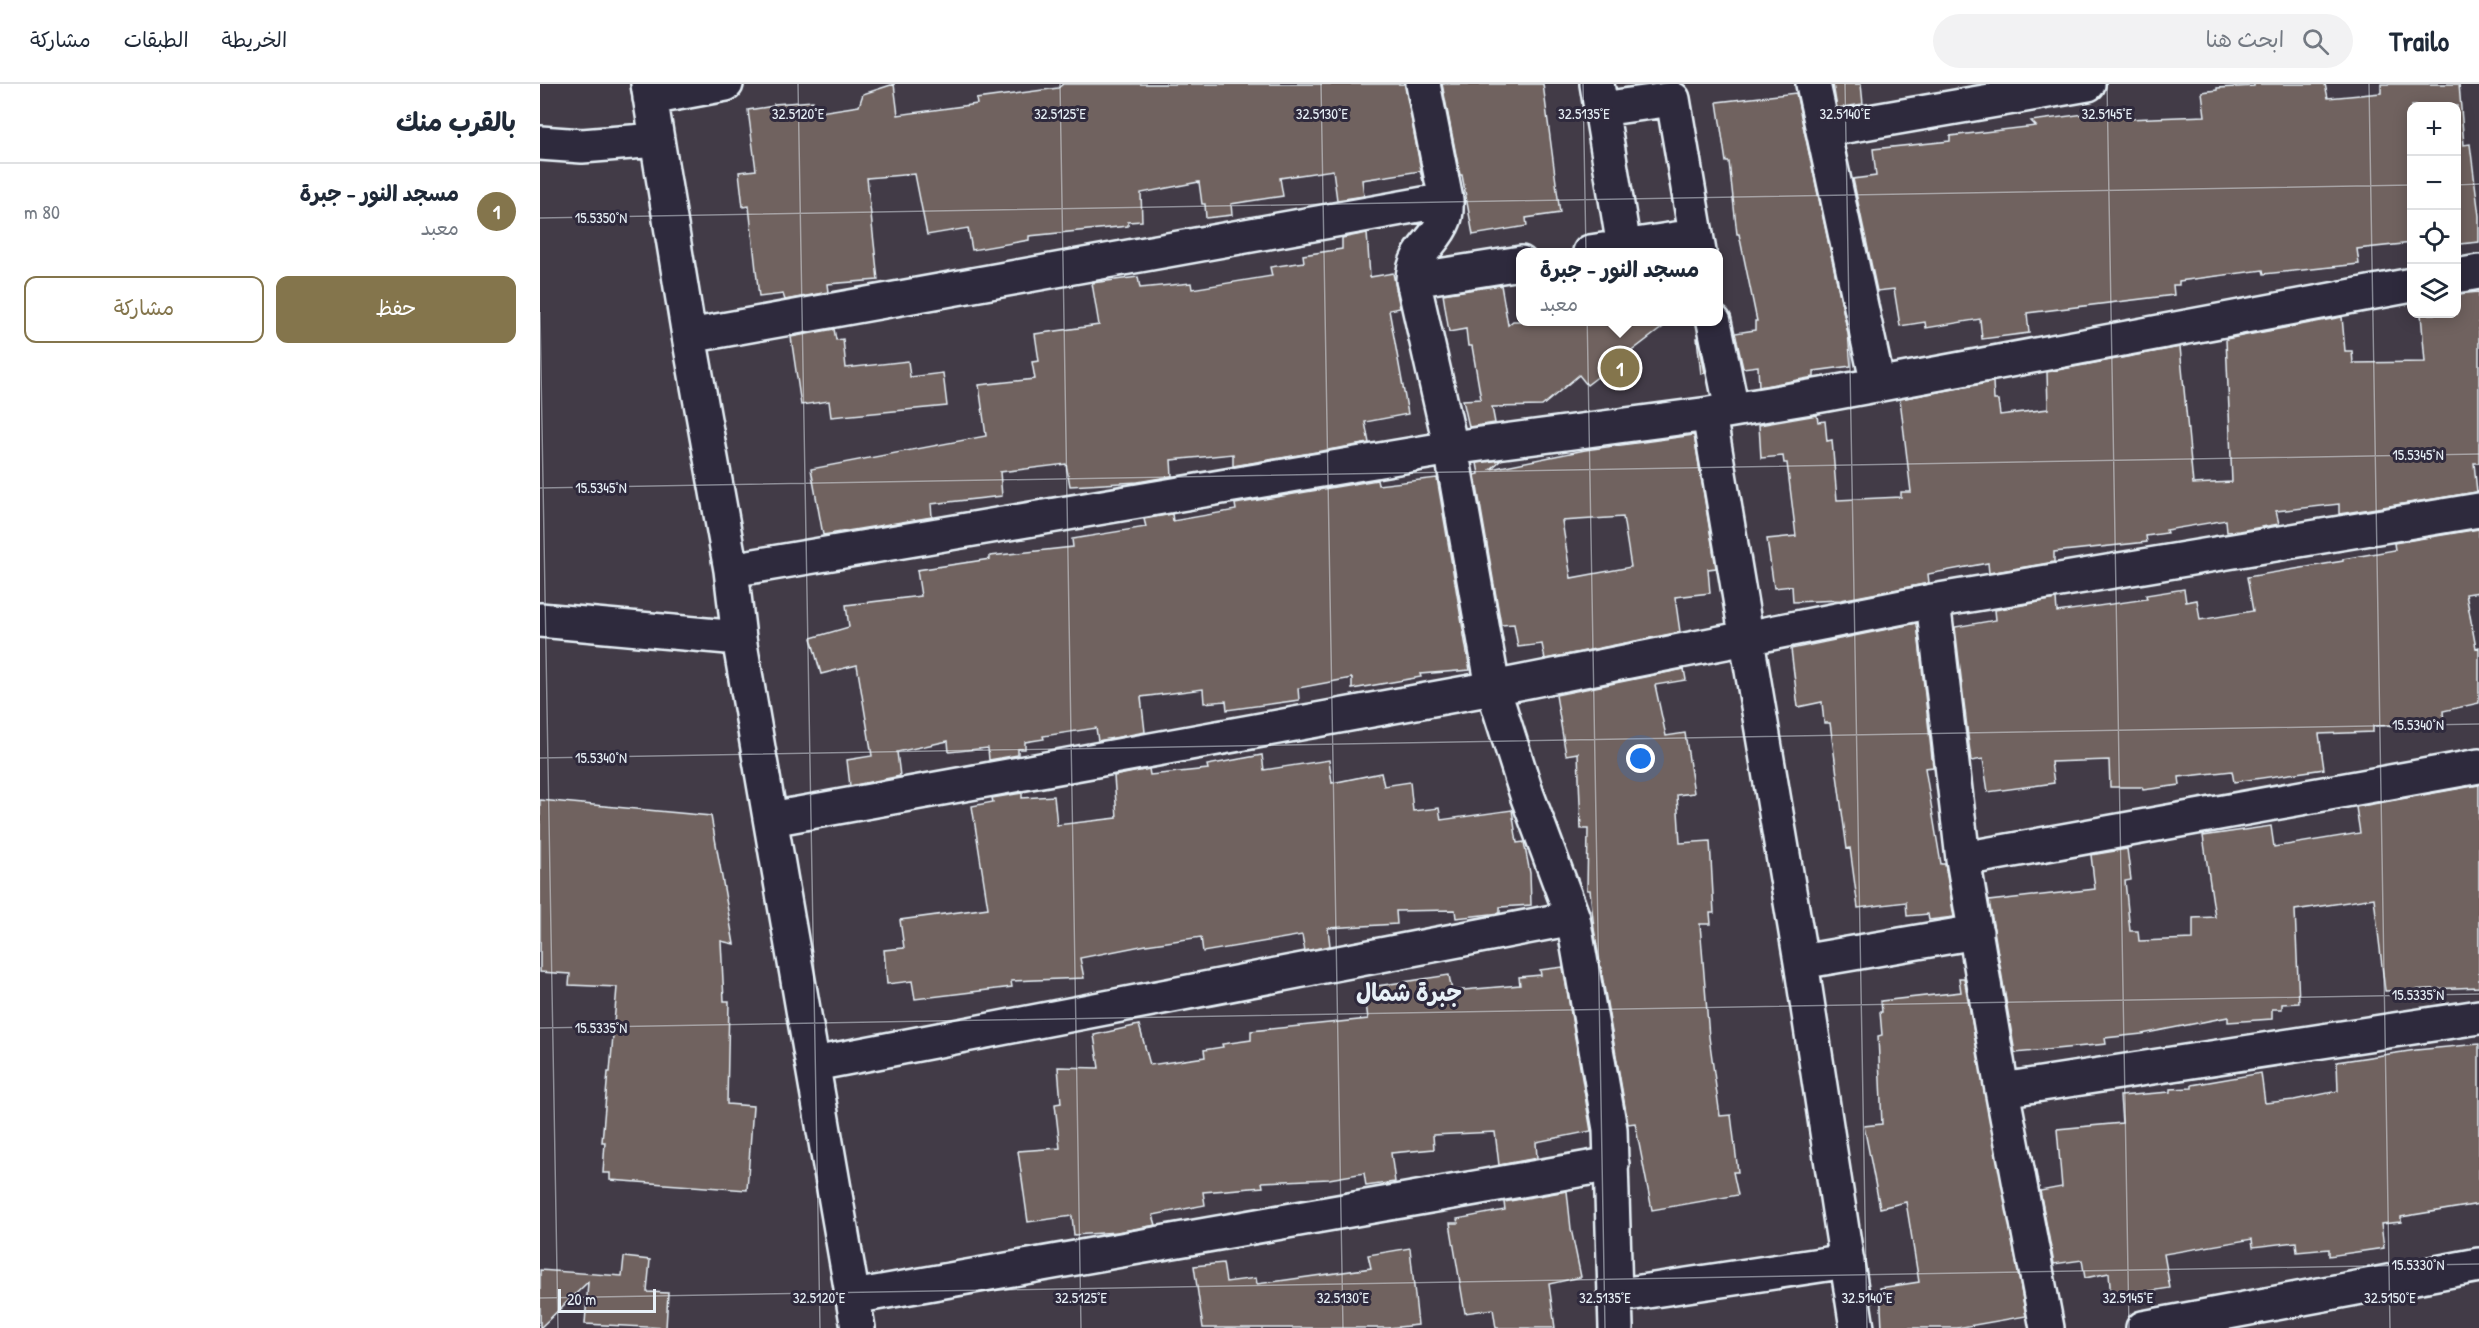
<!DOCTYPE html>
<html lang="ar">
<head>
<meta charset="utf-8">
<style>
  :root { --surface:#fff; --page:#f2f2f3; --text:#1f2937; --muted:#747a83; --line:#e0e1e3; --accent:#84754c }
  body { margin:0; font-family:"Patrick Hand","Playpen Sans Arabic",sans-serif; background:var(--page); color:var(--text); direction:rtl }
  .controls { position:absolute; right:18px; top:18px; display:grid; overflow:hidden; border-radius:12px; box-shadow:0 3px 15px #0003 }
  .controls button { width:54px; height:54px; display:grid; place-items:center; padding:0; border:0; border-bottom:2px solid var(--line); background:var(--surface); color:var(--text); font:30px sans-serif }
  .scale { position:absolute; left:18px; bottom:15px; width:98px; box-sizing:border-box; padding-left:6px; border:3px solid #e8f1f8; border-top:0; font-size:16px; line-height:21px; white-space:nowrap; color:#e8f1f8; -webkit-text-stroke:4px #2f2a3d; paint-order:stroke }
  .you { position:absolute; left:1101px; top:675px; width:21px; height:21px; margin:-15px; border:4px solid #fff; border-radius:50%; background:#1a73e8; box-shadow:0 0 0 9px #1a73e833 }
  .badge { display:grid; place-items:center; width:39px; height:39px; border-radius:50%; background:var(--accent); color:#fff; font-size:20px; font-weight:700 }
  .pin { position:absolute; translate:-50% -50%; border:3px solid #fff; box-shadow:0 2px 6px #0006 }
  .popup { position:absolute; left:976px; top:164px; width:207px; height:78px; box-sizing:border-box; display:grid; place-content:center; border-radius:12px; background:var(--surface); filter:drop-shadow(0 2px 4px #0005); font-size:20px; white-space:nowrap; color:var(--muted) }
  .popup b { font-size:22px; color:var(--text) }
  .popup::after { content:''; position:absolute; left:50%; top:100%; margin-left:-12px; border:12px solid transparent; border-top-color:var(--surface) }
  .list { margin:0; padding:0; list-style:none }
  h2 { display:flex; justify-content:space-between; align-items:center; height:78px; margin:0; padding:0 24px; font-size:26px }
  h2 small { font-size:20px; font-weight:400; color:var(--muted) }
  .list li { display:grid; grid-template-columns:39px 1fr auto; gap:18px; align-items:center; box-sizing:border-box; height:96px; padding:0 24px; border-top:2px solid var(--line) }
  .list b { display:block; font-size:22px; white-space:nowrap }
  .list p { margin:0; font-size:20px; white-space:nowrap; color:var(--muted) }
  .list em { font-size:20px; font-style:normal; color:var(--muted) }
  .actions { display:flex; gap:12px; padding:18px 24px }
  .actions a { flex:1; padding:14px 0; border:2px solid var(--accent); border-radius:12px; text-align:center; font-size:21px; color:var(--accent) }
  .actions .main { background:var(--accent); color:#fff }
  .icon { flex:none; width:33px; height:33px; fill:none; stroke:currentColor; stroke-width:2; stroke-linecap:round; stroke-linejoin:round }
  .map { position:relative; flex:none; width:1939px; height:1244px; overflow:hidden; direction:ltr }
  header { display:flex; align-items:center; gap:36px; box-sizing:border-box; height:84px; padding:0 30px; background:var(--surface); border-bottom:2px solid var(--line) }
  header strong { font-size:28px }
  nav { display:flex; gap:33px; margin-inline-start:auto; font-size:21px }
  .search { width:420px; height:54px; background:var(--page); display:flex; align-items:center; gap:15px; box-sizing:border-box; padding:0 21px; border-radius:33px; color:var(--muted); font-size:22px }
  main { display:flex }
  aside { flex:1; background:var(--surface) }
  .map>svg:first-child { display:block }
  .building { fill:#6f625e; stroke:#e8f1f8; stroke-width:1.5; fill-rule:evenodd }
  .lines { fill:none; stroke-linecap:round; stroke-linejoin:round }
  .minor-casing { stroke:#e8f1f8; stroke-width:38 }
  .minor { stroke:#2f2a3d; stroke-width:33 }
  .ticks { fill:none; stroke:#e8f1f8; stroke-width:1.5; stroke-opacity:0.45 }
  .labels { text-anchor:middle; stroke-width:6; stroke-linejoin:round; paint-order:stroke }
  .district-label { font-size:24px; font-weight:bold; fill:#e8f1f8; stroke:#2f2a3d }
  .ticks-label { font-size:15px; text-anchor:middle; fill:#e8f1f8; stroke:#2f2a3d; stroke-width:6; stroke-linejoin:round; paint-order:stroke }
</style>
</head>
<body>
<header>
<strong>Trailo</strong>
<div class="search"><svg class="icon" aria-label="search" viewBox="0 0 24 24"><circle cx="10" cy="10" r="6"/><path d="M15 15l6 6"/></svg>ابحث هنا</div>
<nav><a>الخريطة</a><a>الطبقات</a><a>مشاركة</a></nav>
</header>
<main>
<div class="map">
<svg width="1939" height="1244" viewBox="0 0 1939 1244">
  <rect width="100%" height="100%" fill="#423b47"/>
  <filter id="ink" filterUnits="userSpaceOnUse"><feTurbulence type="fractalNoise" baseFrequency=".0167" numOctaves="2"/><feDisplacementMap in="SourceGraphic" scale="12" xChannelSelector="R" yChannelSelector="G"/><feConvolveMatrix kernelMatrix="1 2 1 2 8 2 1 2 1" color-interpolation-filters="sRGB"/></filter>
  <g filter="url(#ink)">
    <path class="building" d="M354 0 358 31 437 20 436 15 518 4 523 0H865L883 97 880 87 822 96 824 112 797 116 793 86 740 94 743 112 691 120 692 131 666 134 665 120H662L659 98 601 109 602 137 588 138V142L489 152V156L432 166 428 144 387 151 375 90 327 94 338 196 287 200 288 208 245 216 243 210 219 213 209 122 203 123 199 88 216 86 208 26 234 22V20L273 17 274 29 319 22 323 10Z
      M902 0H1003L1020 129 986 134 987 142 933 151 922 91H920Z
      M1293 0H1321L1323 20 1297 24Z
      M1714 0H1785L1788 14 1841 9V0H1919L1924 61 1930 60 1939 132V158L1920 160 1921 172 1917 173V22H1872V159L1817 165 1819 180 1724 190 1723 186 1639 197V201H1633L1634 211 1487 229 1489 249 1442 255 1440 235 1386 244 1385 238 1360 242 1354 205 1337 207 1313 95 1336 92 1333 65 1410 57V52L1496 42 1491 37 1575 26V30H1586L1587 35 1665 32 1662 8 1677 6V4L1714 2Z
      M1256 9 1308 249 1311 282 1274 287V293L1219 303 1218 282 1203 284 1195 249 1215 246V237H1217L1199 150H1197L1189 78H1186L1177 18Z
      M827 149 830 193 853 189 860 224 849 226 868 330 825 338 829 359 693 382V370L631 376 632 392 598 398 530 402 526 380 460 388 462 412 391 420 392 433 283 451 271 385 446 352 439 301 495 295 492 278 499 277 495 250 559 241 552 199 598 193 600 204 651 199 652 205 732 192 730 183 764 178 763 171 802 165V154Z
      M961 201 968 241 973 237H1131L1047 301 1039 291 1002 322 952 323 955 339 929 343 923 316 941 315 932 262H928L926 245 909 248 903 210Z
      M1939 208V379H1934L1937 408 1799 430V420L1736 427 1739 440 1699 447 1687 448 1686 436 1626 446 1627 449 1606 452 1607 458 1514 468V478L1449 489 1448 479 1388 490 1389 499 1301 516 1253 518 1252 502 1234 504 1227 455 1256 452 1247 379H1244L1243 372 1221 374 1219 341 1277 331 1278 338 1285 337 1287 357 1292 356 1297 416 1361 413V408H1371L1360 315 1453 298 1454 316H1458L1460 331 1508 325 1507 288 1640 263 1653 400 1692 398 1686 255 1802 233 1805 267H1812L1813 279 1885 278 1881 230H1917V210Z
      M294 245 296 256 303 255 306 284 368 277 370 293 403 289 407 322 291 333 289 317 261 321 251 253Z
      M1157 254H1158L1165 289 1161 290Z
      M1154 351 1176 484 1168 485 1170 509 1135 513 1140 548 1005 575 1002 560 978 563 974 540 961 541 935 391 939 390 937 379 961 376 951 385 1045 366ZM1083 433 1091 483 1031 494 1022 437Z
      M897 394 930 586 880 590 881 593 812 605V594L758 604 759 616 687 626 686 617 664 619 663 605 601 613 605 648 558 657 556 644 503 652 504 655 485 658V665H478V671L449 676 448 664 409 668 408 657 357 668 360 692 310 702 307 676 332 672 317 581 281 590 271 554 309 543 306 521 381 512 377 486 450 475V472L533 463 532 455 606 443 604 435 632 430 633 437 696 426 695 420 837 396 838 401Z
      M1939 445V508L1926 510 1936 564 1939 563V619L1903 627 1904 640 1833 642V648L1779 650 1784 685 1694 698 1692 687 1639 693 1640 701 1603 706 1602 703H1570L1569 676 1511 678 1514 699 1448 708 1443 675 1431 677 1415 543 1456 536 1455 526 1516 515 1517 528 1607 515 1606 511 1644 505 1646 518 1657 516 1660 536 1713 527 1707 493 1803 477V475L1855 466 1854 459Z
      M1377 539 1393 683 1385 684 1401 780H1405L1414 833 1389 836 1388 830 1367 832 1366 818 1318 824 1310 764 1307 765 1290 639H1284L1282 618 1258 623 1251 565Z
      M1144 585 1146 596 1115 601 1126 652 1145 649 1154 709 1137 711 1140 759 1170 757 1174 829H1170L1171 840H1160L1169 953 1180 1032 1191 1031 1198 1088H1193L1198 1111 1112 1126 1095 1039 1088 1040 1054 845 1050 806H1047L1048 745H1041L1038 669 1026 671 1016 611Z
      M722 671 724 686 789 676 792 699 841 689 844 702 870 698 873 727 899 724 901 736 972 726 977 759 984 758 990 789 991 821 960 823V829L916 834 915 826 856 827 857 840 788 844 790 862 765 867 762 851 663 868 661 853 606 861 540 874 544 894 471 897 472 903 375 915 372 897 347 900 344 866 364 864 360 836 448 824 432 722 453 718 452 714 482 709V714L514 712 517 741 577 734 574 692 609 685 610 691 668 685 667 681Z
      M1939 701V903L1845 907 1834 814 1755 826 1759 919 1742 920V925H1732V935L1688 938V933L1602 950 1565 954 1566 960 1475 969 1449 817 1555 805 1551 771 1587 765 1591 796 1585 797 1590 847H1598L1599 857 1653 855V834L1675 833 1663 752 1731 742 1734 763 1820 749 1816 723Z
      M0 716 171 732 194 860 181 857 184 917H189L187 1020 213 1022 207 1106 70 1096V1089H63L65 1058H62L68 988H70L77 903 29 901 30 890 0 888Z
      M1023 883 1051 1047 996 1058 997 1074 959 1081 955 1048 893 1051 894 1065 851 1069 855 1098 826 1102 824 1089 789 1095 722 1098 723 1103 663 1108 665 1121 613 1131 616 1141 577 1148 534 1151 532 1132 488 1138 478 1067 520 1064 515 1020 521 1019 518 983 559 984 554 951 599 941 610 981 665 973 664 966 683 963 682 960 711 956V947L828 935 824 904 909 891 912 907 980 901 979 893 1001 891 1000 886Z
      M1419 894H1424L1486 1232 1417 1244H1342L1340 1204 1379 1198 1366 1118 1340 1124 1324 1042 1342 1040 1338 952 1342 951 1340 928H1342L1341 917 1421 908Z
      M1939 960V1120L1861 1133V1138L1841 1140 1844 1164 1789 1172V1165L1757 1168 1756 1158 1713 1163 1712 1155 1624 1170 1630 1204 1604 1208 1605 1212 1571 1216 1569 1189 1545 1194 1542 1176 1514 1180 1500 1107 1522 1103 1517 1045 1582 1039 1580 1012 1630 1008V1005L1652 1004V1001L1721 989 1725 1019 1754 1016 1798 1007 1797 978 1876 966Z
      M1027 1107 1031 1145 1041 1193 1009 1200 1015 1244H956L953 1225 925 1229 910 1139H918L917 1135 965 1126 964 1118Z
      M870 1164 878 1241 848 1244H663L654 1182 683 1179 686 1198 716 1194 717 1200 831 1184 828 1171Z
      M84 1173 110 1176 107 1208 128 1209 126 1244 45 1240 48 1198 0 1244V1186L82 1192Z"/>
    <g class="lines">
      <defs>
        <path id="minor" d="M108 0 149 252 191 486 199 554 318 1244
          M883 0 906 116C906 123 907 130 904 136 895 160 874 165 873 196L911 364 953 604 987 711 1033 834 1070 1045 1076 1244
          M1057 0 1084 163
          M1273 0 1338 301
          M110 14 186 0
          M1061 25 1133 15 1159 168
          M1283 46 1548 0
          M0 59 42 62 117 56
          M1050 168 1155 152
          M1916 192 1939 188
          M873 196 981 179
          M1174 238 1192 326
          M149 252 906 116
          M1169 330 1261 878 1317 1244
          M191 486 911 364 1169 330 1282 311 1872 201
          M1393 517 1423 775 1462 1006 1507 1244
          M0 536 199 554
          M231 735 953 604 1393 517 1939 426
          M1423 775 1939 682
          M1261 878 1436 848
          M274 980 1033 834
          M1462 1006 1939 933
          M1074 1212 1307 1177
          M313 1213 1072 1080
          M1603 1244 1939 1181"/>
      </defs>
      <use href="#minor" class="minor-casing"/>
      <use href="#minor" class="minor"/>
    </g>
  </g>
  <path class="ticks" d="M258 0 280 1244M520 0 541 1244M781 0 803 1244M1043 0 1065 1244M1305 0 1327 1244M1567 0 1589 1244M1829 0 1850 1244M1916 101 1939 100M0 134 1872 101M0 228 18 1244M0 404 1939 370M0 674 1939 640M0 944 1939 910M0 1214 1939 1180"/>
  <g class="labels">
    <g class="district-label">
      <text x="869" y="917">جبرة شمال</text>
    </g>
  </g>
  <g class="ticks-label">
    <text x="258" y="35">32.5120°E</text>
    <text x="520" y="35">32.5125°E</text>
    <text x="782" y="35">32.5130°E</text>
    <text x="1044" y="35">32.5135°E</text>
    <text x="1305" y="35">32.5140°E</text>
    <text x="1567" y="35">32.5145°E</text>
    <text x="61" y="139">15.5350°N</text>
    <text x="1878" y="376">15.5345°N</text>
    <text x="61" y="409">15.5345°N</text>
    <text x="1878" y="646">15.5340°N</text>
    <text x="61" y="679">15.5340°N</text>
    <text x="1878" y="916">15.5335°N</text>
    <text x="61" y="949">15.5335°N</text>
    <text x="1878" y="1186">15.5330°N</text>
    <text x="279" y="1219">32.5120°E</text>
    <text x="541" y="1219">32.5125°E</text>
    <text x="803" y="1219">32.5130°E</text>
    <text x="1065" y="1219">32.5135°E</text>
    <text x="1327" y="1219">32.5140°E</text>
    <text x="1588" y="1219">32.5145°E</text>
    <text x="1850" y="1219">32.5150°E</text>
  </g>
</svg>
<div class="controls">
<button>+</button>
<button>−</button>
<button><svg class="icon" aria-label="locate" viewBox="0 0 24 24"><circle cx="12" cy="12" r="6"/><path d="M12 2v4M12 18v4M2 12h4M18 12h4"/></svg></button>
<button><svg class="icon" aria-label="layers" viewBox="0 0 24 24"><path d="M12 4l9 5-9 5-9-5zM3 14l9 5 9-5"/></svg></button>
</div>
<div class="scale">20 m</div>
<div class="you"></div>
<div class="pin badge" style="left:1080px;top:284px">1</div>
<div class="popup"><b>مسجد النور - جبرة</b>معبد</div>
</div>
<aside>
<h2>بالقرب منك<small></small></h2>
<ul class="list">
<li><span class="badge">1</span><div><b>مسجد النور - جبرة</b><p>معبد</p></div><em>80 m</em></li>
</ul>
<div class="actions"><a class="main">حفظ</a><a>مشاركة</a></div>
</aside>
</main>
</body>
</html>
